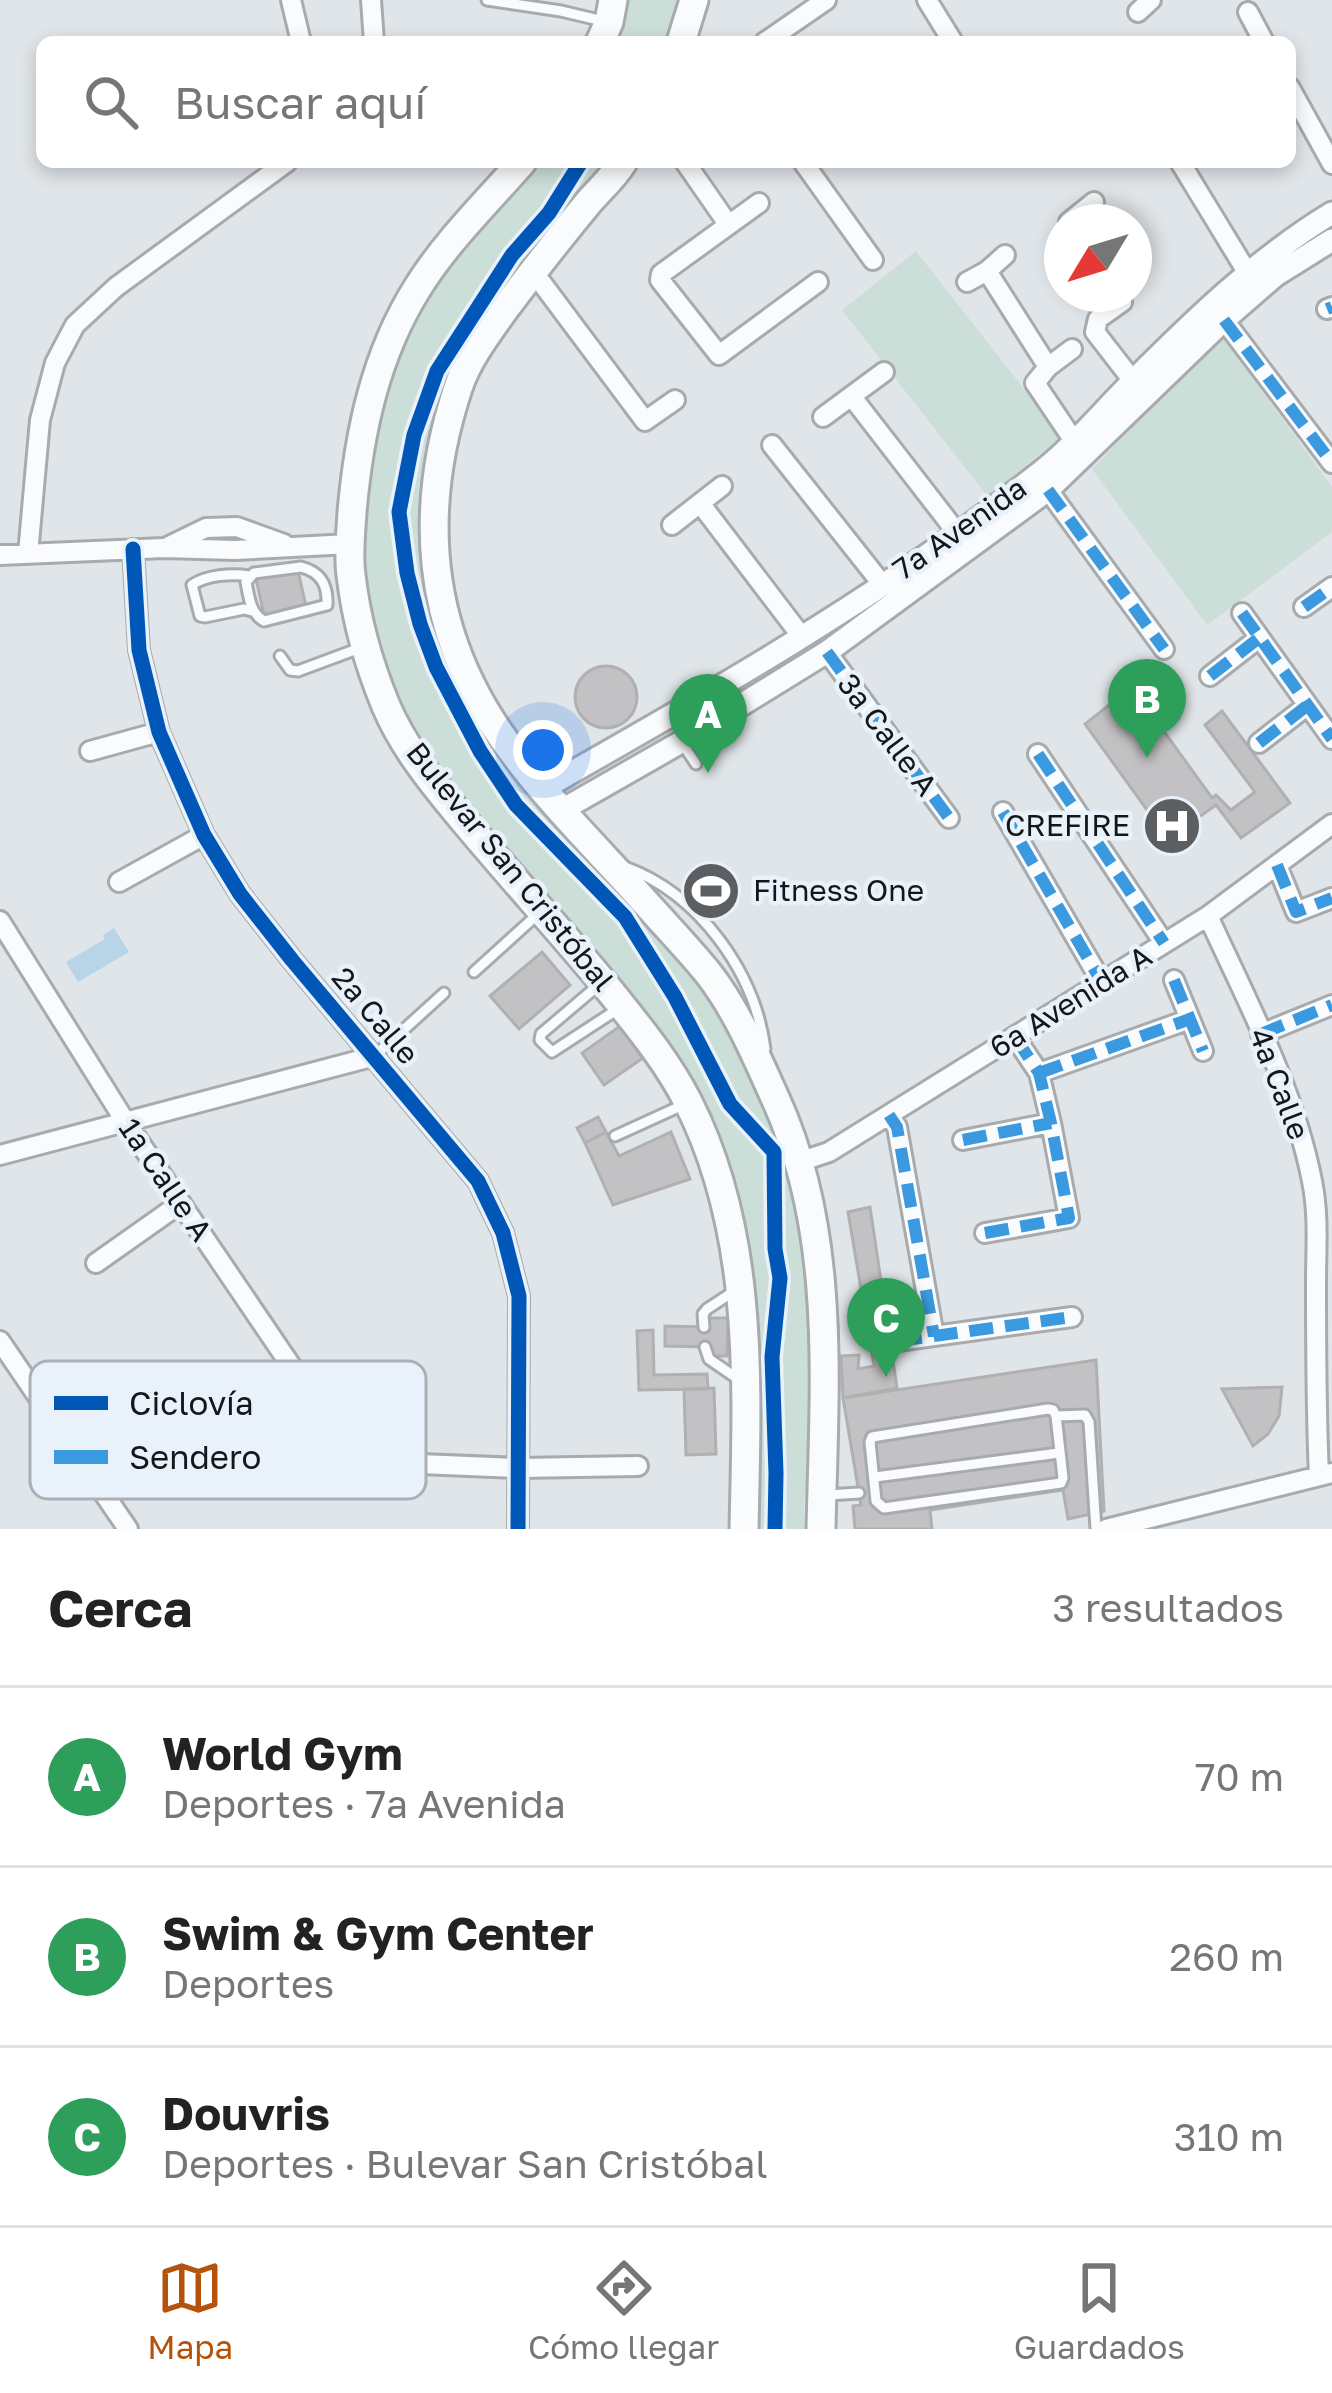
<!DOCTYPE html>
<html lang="es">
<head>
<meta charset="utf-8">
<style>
  :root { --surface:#fff; --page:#f2f2f2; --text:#222; --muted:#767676; --line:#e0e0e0; --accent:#b45309 }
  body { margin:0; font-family:"Golos Text",sans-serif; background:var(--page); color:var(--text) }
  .compass { position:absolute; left:1044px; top:204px; width:108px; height:108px; border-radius:50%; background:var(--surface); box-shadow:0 6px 18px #0003; rotate:232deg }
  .you { position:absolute; left:543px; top:750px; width:42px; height:42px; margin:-30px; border:9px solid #fff; border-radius:50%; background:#1a73e8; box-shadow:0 0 0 18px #1a73e833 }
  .badge { display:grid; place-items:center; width:78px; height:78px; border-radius:50%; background:var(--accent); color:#fff; font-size:39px; font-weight:700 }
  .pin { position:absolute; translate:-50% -99px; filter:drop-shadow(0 3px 6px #0008) }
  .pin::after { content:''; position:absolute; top:63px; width:42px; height:36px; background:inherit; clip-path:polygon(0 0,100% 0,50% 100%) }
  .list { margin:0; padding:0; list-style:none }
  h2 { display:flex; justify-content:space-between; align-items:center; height:156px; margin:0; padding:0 48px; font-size:51px }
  h2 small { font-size:39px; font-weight:400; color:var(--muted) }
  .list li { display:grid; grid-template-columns:78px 1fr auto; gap:36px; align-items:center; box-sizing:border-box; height:180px; padding:0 48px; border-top:3px solid var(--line) }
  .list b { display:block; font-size:45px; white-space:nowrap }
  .list p { margin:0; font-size:39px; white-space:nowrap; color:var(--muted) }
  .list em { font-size:39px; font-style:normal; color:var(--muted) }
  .icon { flex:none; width:66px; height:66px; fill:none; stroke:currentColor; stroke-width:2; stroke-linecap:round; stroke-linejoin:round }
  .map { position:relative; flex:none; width:1332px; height:1529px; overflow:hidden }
  .search { position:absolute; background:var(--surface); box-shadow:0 6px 18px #0003; left:36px; right:36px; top:36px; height:132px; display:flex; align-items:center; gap:30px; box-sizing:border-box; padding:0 42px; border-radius:18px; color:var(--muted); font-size:45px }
  .sheet { height:696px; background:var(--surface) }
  nav { display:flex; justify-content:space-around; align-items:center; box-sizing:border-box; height:168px; border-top:3px solid var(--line); background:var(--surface); font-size:33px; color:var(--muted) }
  nav a { display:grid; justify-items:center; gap:6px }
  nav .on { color:var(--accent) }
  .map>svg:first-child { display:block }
  .green { fill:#ccded8 }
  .water { fill:#b8d4e7 }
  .building { fill:#c2c2c4; stroke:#b0b0b1; stroke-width:3 }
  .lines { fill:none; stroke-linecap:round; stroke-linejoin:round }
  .service-casing { stroke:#a7abae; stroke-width:15 }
  .minor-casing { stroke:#a7abae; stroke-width:24 }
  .tertiary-casing { stroke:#a7abae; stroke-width:27 }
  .primary-casing { stroke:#a7abae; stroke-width:33 }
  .service { stroke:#fafbfc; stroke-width:9 }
  .minor { stroke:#fafbfc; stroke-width:18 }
  .tertiary { stroke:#fafbfc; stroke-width:21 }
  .primary { stroke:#fafbfc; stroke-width:27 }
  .quiet { stroke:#3b9adf; stroke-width:12; stroke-dasharray:24 12; stroke-linecap:butt }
  .cycleway-casing { stroke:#e9f2fb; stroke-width:22 }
  .cycleway { stroke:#0057b8; stroke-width:15 }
  .labels { text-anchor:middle; stroke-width:9; stroke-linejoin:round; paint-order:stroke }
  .street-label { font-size:30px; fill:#14171a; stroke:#e9f2fb }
  .poi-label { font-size:30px; fill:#14171a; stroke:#e9f2fb; text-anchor:end }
  .key { fill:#e9f2fb; stroke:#a9b0b8; stroke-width:3 }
  .key-label { font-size:33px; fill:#14171a }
</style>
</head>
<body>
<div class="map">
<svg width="1332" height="1529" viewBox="0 0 1332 1529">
  <rect width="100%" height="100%" fill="#e0e5e9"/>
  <path class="green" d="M621 0H688L675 42H608Z
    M530 162H615L493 314 433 460 446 648 706 981 794 1165 812 1255 816 1428 804 1501V1529H758L753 1452 716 1155 465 804 422 749 393 696 373 615 359 531 368 433 400 344 459 252Z
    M916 251 1061 436 988 497 842 310Z
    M1221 335 1332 487V532L1207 625 1092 469Z"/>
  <path class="water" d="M114 928 129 952 78 982 66 962 105 939 103 935Z"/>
  <path class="building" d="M298 571 306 606 264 615 256 579Z
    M575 697a31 31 0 1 1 62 0a31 31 0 1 1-62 0Z
    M1132 687 1212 798 1216 795 1231 810 1255 792 1205 725 1222 711 1290 803 1241 838 1216 805 1168 839 1085 724Z
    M542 952 570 985 519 1029 490 996Z
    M620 1026 643 1058 604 1085 582 1053Z
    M598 1117 606 1132 585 1143 577 1128Z
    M606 1132 619 1156 671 1132 690 1179 613 1205 585 1143Z
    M870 1207 897 1388 843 1398 841 1356 859 1355 858 1369 874 1366 848 1212Z
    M709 1318H728L727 1356H709V1347L665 1346V1326L709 1327Z
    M653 1330 654 1375 707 1374 708 1389 639 1390 637 1331Z
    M1096 1360 1104 1511 1068 1519 1063 1490 930 1510 932 1529H855L853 1506 861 1505 843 1398Z
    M1282 1387 1279 1416 1268 1434 1253 1446 1222 1389Z
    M714 1388 716 1454 686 1455 684 1389Z"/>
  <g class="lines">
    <defs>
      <path id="service" d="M487 0 561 11 603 21
        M301 567C321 572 328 585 327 605L264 621C250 613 249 597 246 582L254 573Z
        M249 576C232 573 206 575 192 585L200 616 205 617 244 609 252 611
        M280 656 290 670 298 671 360 648
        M682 743 696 764
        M625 867C699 894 755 972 765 1049
        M474 972 538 914
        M601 983 541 1034 540 1040 552 1052 618 1009
        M377 1054 444 993
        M615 1136 683 1105
        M704 1327 703 1314 707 1309 736 1290
        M705 1347 709 1359 738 1379
        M1056 1416 1063 1478 1061 1483 884 1508 876 1501 870 1442 872 1437 1048 1409 1053 1410 1056 1416 1085 1415 1089 1422 1096 1529
        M875 1477 1059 1453
        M828 1495 859 1493"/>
      <path id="minor" d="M291 0 301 42
        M371 0 374 42
        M927 0 953 42
        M1138 12 1151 0
        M1248 12 1264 42
        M765 42 826 0
        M1290 88 1332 164
        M685 162 728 224
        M803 162 873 260
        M1180 162 1247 272
        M759 203 661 274 660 280 719 355 818 282
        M1069 222 1094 202
        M987 271 1048 367
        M541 282 645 421 675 400
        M967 282 987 271 1005 255
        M1119 294 1122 302 1098 319 1095 332 1133 381
        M1327 309 1332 307
        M1224 320 1332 463
        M1072 349 1048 367 1035 383 1074 441
        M852 397 958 534
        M823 417 884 372
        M772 445 882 584
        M1048 490 1164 649
        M700 503 802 637
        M672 525 722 486
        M169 546 206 528 237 527 284 544
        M133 549 139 650 159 732 204 835 240 894 292 960 478 1181 503 1233 519 1296 518 1529
        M28 554 40 420 55 363 75 325 116 287 287 162
        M0 555 164 548 235 550 350 544
        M1304 607 1332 587
        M1242 613 1332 739
        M827 652 949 818
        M1210 676 1259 638
        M1259 743 1308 705
        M90 751 159 732
        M1038 754 1164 943
        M1003 812 1101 981
        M1277 865 1296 912 1332 898
        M119 882 204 835
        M1208 916C1247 1001 1294 1089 1312 1181 1319 1215 1316 1249 1316 1282 1316 1347 1316 1411 1319 1476
        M0 921 125 1121 338 1435 362 1453 396 1463 519 1468 638 1466
        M1174 980 1203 1051
        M1261 1034 1332 1005
        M1039 1073 1190 1019
        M889 1115 897 1127 934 1336
        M963 1140 1051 1123
        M0 1155 375 1056
        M799 1162 829 1152 1208 916 1332 824
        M985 1233 1069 1218 1051 1123 1039 1073 1015 1037
        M96 1263 181 1203
        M0 1341 128 1529
        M898 1341 1072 1317
        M1106 1529 1332 1473"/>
      <path id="tertiary" d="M544 788C714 692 884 594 1038 474 1072 448 1100 414 1130 384 1192 322 1256 259 1332 213
        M562 810 681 742 827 652 1048 490 1224 320 1276 275 1332 240"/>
      <path id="primary" d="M600 42 609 22 613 0
        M681 42 694 0
        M522 162C487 202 446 242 418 287 375 355 359 433 352 512 351 532 348 554 351 575 356 619 369 665 386 706 402 744 430 780 456 811 506 872 560 930 610 991 638 1026 667 1061 688 1102 755 1234 747 1385 744 1529
        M623 162C613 178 600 189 588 203 559 238 531 274 504 310 487 334 467 360 458 388 418 509 426 627 500 734 544 798 602 853 654 912 672 932 691 952 708 973 737 1010 757 1058 776 1100 837 1234 824 1386 821 1529"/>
    </defs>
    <use href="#service" class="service-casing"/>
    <use href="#minor" class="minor-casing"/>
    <use href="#tertiary" class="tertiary-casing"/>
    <use href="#primary" class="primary-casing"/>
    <use href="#service" class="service"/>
    <use href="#minor" class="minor"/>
    <use href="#tertiary" class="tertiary"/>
    <use href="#primary" class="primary"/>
    <path class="quiet" d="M1327 309 1332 307
      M1224 320 1332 463
      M1048 490 1164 649
      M1304 607 1332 587
      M1242 613 1332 739
      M827 652 949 818
      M1210 676 1259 638
      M1259 743 1308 705
      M1038 754 1164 943
      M1003 812 1101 981
      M1277 865 1296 912 1332 898
      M1174 980 1203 1051
      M1261 1034 1332 1005
      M1039 1073 1190 1019
      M889 1115 897 1127 934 1336
      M963 1140 1051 1123
      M985 1233 1069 1218 1051 1123 1039 1073 1015 1037
      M898 1341 1072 1317"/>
    <defs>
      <path id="cycleway" d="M581 162 549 213 512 255 437 371 414 435 399 512 407 573 420 624 436 667 480 751 516 805 625 917 675 997 730 1104 774 1152 775 1249 780 1278 772 1357 776 1473 775 1529
        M133 549 139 650 159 732 204 835 240 894 292 960 478 1181 503 1233 519 1296 518 1529"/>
    </defs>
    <use href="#cycleway" class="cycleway-casing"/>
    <use href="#cycleway" class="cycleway"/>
  </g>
  <defs>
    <symbol id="hospital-disc" viewBox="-11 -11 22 22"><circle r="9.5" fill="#5b5f62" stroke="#e9f2fb"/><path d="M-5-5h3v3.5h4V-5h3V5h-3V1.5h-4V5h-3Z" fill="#fff"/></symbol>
    <symbol id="stadium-disc" viewBox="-11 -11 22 22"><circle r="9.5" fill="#5b5f62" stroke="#e9f2fb"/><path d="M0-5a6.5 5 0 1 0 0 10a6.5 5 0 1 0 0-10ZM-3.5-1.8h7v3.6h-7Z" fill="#fff"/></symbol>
  </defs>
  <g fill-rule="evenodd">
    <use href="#hospital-disc" x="1139" y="793" width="66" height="66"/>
    <use href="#stadium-disc" x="678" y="858" width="66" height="66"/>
  </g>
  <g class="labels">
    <g class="street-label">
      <text transform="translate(960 529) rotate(-35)" y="10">7a Avenida</text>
      <text transform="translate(887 735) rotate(53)" y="10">3a Calle A</text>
      <text transform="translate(510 867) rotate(51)" y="10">Bulevar San Cristóbal</text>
      <text transform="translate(1071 1002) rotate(-32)" y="10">6a Avenida A</text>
      <text transform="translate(375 1016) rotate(50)" y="10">2a Calle</text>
      <text transform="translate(1279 1084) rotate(69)" y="10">4a Calle</text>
      <text transform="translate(165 1180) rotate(56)" y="10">1a Calle A</text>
    </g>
    <g class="poi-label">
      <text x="1130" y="836">CREFIRE</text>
      <text x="753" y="901" text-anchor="start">Fitness One</text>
    </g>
  </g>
  <rect x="30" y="1361" width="396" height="138" rx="18" class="key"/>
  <rect x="54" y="1396" width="54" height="14" fill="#0057b8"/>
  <rect x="54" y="1450" width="54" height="14" fill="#3b9adf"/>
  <g class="key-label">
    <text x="129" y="1415">Ciclovía</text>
    <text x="129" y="1469">Sendero</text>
  </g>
</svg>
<svg class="compass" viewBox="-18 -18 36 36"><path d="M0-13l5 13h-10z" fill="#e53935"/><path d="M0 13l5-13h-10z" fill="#767676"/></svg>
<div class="you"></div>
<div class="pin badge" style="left:708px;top:773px;background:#2e9e5b">A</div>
<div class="pin badge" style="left:1147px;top:758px;background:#2e9e5b">B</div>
<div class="pin badge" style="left:886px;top:1377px;background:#2e9e5b">C</div>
<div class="search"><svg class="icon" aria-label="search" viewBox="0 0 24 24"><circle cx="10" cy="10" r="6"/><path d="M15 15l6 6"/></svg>Buscar aquí</div>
</div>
<section class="sheet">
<h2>Cerca<small>3 resultados</small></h2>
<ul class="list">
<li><span class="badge" style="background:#2e9e5b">A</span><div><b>World Gym</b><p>Deportes · 7a Avenida</p></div><em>70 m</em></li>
<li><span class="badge" style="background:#2e9e5b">B</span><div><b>Swim &amp; Gym Center</b><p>Deportes</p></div><em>260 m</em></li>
<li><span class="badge" style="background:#2e9e5b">C</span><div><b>Douvris</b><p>Deportes · Bulevar San Cristóbal</p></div><em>310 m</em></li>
</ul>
</section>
<nav>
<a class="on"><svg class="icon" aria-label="map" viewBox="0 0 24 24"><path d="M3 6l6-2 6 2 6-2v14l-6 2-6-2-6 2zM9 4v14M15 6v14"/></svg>Mapa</a>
<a><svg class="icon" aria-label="directions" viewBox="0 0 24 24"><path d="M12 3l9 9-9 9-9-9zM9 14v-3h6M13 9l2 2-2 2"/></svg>Cómo llegar</a>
<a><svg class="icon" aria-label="saved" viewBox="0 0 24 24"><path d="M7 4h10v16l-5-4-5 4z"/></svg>Guardados</a>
</nav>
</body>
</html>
